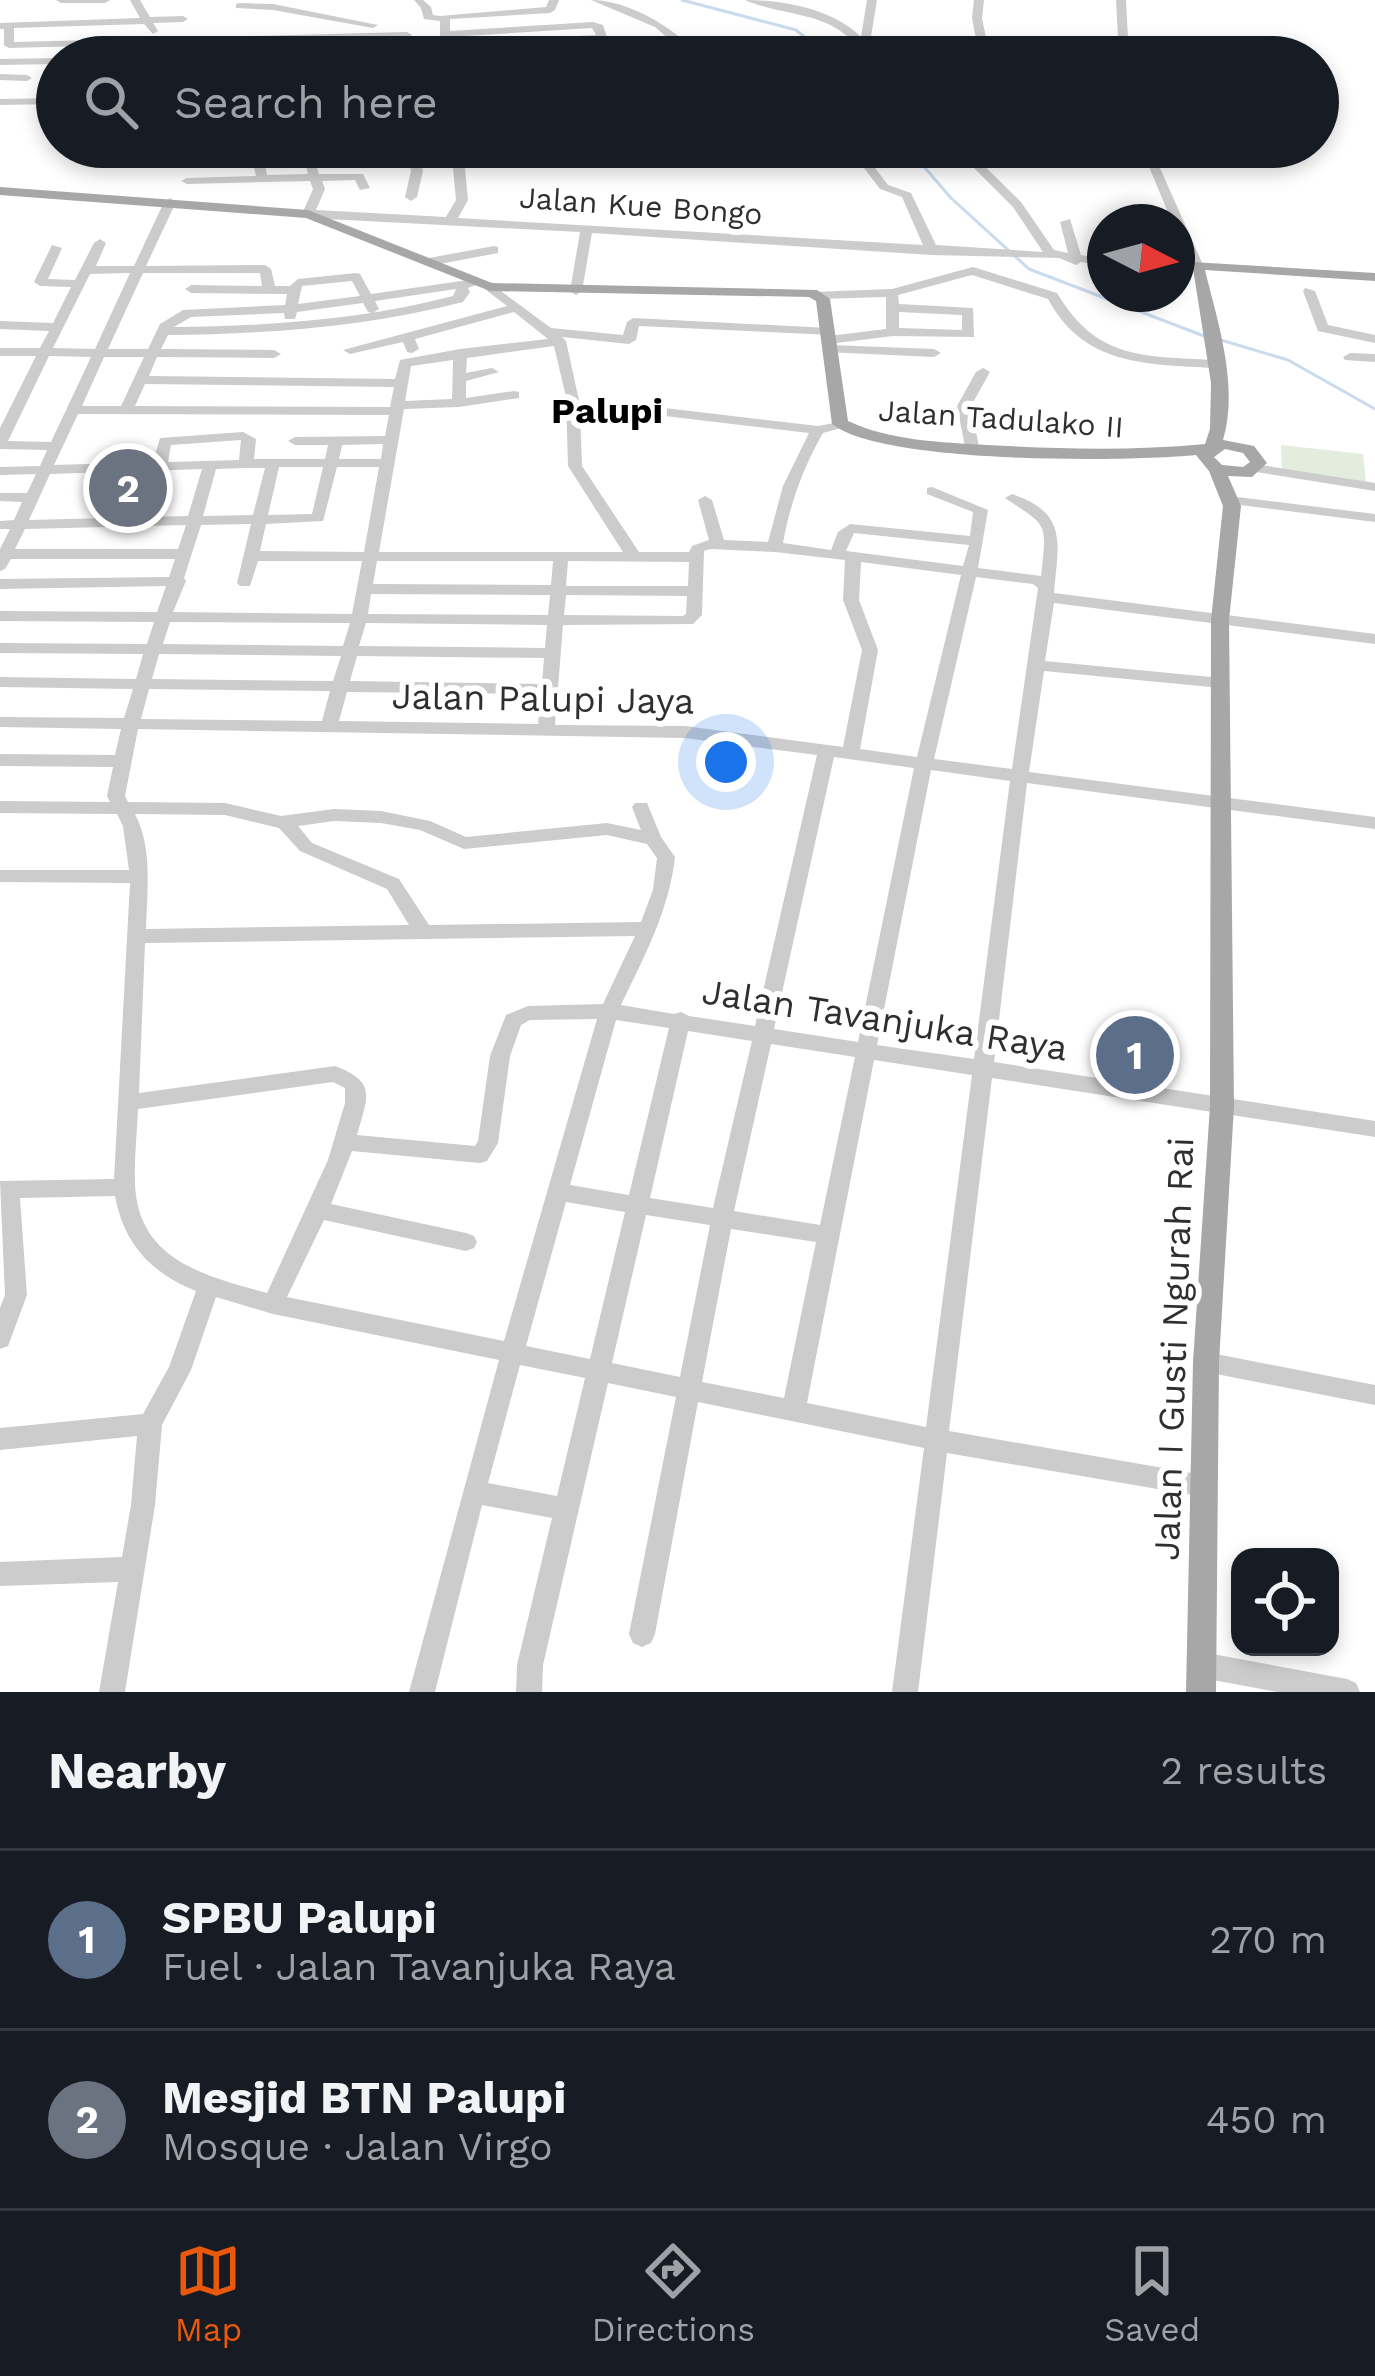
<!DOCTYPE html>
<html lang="en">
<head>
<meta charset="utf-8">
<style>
  :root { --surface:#171b24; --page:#20242c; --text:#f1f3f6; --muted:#9ea1a6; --line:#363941; --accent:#ea580c }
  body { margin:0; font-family:"Work Sans",sans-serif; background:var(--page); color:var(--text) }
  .controls { position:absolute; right:36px; bottom:36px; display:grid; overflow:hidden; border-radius:24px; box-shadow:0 6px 18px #0003 }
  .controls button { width:108px; height:108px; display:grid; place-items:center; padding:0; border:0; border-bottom:3px solid var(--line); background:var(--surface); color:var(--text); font:60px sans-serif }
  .compass { position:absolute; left:1087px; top:204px; width:108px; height:108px; border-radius:50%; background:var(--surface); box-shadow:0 6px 18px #0003; rotate:96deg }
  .you { position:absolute; left:726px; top:762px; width:42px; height:42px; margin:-30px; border:9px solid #fff; border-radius:50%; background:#1a73e8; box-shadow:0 0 0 18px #1a73e833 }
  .badge { display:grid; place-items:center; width:78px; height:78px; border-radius:50%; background:var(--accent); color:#fff; font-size:39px; font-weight:700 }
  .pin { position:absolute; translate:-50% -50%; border:6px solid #fff; box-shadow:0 3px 12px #0006 }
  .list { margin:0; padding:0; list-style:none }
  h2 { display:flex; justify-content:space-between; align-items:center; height:156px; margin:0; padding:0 48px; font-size:51px }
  h2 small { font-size:39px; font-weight:400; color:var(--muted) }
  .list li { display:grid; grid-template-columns:78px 1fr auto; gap:36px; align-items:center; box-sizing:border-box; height:180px; padding:0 48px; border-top:3px solid var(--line) }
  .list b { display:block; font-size:45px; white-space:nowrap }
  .list p { margin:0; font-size:39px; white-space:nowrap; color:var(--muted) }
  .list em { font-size:39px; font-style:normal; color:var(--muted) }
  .icon { flex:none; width:66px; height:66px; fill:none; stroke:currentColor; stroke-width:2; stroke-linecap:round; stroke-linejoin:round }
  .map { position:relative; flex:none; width:1375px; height:1692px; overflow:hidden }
  .search { position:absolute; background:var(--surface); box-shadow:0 6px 18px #0003; left:36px; right:36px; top:36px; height:132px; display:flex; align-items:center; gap:30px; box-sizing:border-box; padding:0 42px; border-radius:66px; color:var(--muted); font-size:45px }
  .sheet { height:516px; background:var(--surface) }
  nav { display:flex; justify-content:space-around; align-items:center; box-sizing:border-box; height:168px; border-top:3px solid var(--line); background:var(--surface); font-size:33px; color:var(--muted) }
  nav a { display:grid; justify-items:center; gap:6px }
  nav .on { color:var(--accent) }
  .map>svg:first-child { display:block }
  .green { fill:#e4ecdd }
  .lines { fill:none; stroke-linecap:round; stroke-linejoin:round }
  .stream { stroke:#c9dbec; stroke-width:3 }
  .minor { fill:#ccc; fill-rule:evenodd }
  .major { fill:#a7a7a7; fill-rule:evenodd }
  .labels { text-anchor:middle; stroke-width:12; stroke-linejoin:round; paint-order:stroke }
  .far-street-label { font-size:30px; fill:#2f2f2f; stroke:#fff }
  .far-quarter-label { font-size:36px; font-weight:bold; fill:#000; stroke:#fff }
  .street-label { font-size:36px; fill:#2f2f2f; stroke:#fff }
</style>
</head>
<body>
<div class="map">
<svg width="1375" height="1692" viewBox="0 0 1375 1692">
  <rect width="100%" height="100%" fill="#fff"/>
  <path class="green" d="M1281 445 1363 454 1366 483 1282 474Z"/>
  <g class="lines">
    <path class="stream" d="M682 0 796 30 829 57
      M907 147 951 198 1029 269 1204 336
      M1221 340 1288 360 1375 409"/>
    <path class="minor" d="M56 0H110L105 3H61Z
      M130 0H140L150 17 183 16 188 19 183 22 153 23 158 31 153 34 144 24 14 28V42L407 32 412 35 407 38 9 48 4 45V29H0V23L140 18Z
      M414 0H423L431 7 433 15 440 16 546 7 549 0H559L555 10 550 13 450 19V31L593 22 603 25 608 40 669 39 655 27 591 0C622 0 658 19 682 39L764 38 787 57H776L761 44 610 46 613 57H603L598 41 405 52 159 54 154 51 159 48 440 44V21L424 19 421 8ZM592 28 596 35 449 43V37Z
      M745 0C784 0 833 9 861 37L867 0H877L869 49 873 57H863C839 10 786 18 745 0Z
      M974 0H984L982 18 990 57H891L886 54 891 51 978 50 972 18Z
      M1116 0H1126L1129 57H1119Z
      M240 3 273 4 378 25 373 28 273 10 236 8V4Z
      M57 58V64L0 65V59Z
      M0 74 27 75 32 78 27 81 0 80Z
      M57 98V104L0 105V99Z
      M249 147H261L262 154 308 159 312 152 316 151 428 147 418 151 423 171 417 197 411 201 405 197 411 171 407 151 320 157 317 167 319 174H363L370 188 360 190 355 180 322 181 325 189 316 210 446 217 456 200 451 147H463L468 200 458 218 923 245 902 197 880 189 864 168 768 147H790L842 158 838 147H850L853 159 872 164 888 185 911 193 936 245 1043 252 1013 207 953 147H965L1021 202 1054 250 1068 253 1060 222 1070 219 1081 255 1105 259V267L1081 262 1076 265 1059 258 932 255 592 233 582 291 576 295 570 291 580 232 308 218 302 214 313 189 310 181 187 184 181 181 187 178 256 176ZM264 161 306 166 308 174 267 175Z
      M492 147H504L507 157H595L598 147H610L605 160 599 163H506L496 160Z
      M977 147H989V152L995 155 1144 156V150H1152L1203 265 1187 271 1181 267 1190 263 1177 233V222H1172L1147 162 993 161 980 156Z
      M170 198 176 202 146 266 265 265 271 269 275 286H290L298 279 356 273 360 274 371 294 475 279 481 283 468 288 470 292 463 302C365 327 268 334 168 335L161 349 274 350 281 354 274 358 157 357 149 376 395 379 400 360 460 349 548 339 514 312 415 339 419 349 412 353 407 352 403 342 350 354 343 350 507 306 486 290 484 287 490 283 551 328 623 335 627 322 633 318 828 328 835 332 833 335 639 326 636 340 629 344 562 337 566 341 580 405 656 407 818 426 845 421V427L823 433C803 468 790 504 783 543L831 550 838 532 850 524 970 536 973 512 927 494V488L932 487 988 510 978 568 1041 576C1047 521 1048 527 1005 498L1012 494C1069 513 1058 544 1054 593L1375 634V644L1054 603 1045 661 1221 678 1229 683 1221 688 1044 671 1029 772 1375 817V829L1027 783 994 1062 1375 1121V1137L992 1078 949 1431 1204 1475 1213 1478 1216 1486 1213 1494 1204 1497 947 1453 918 1692H892L924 1448 698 1402 655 1634 651 1643 642 1647 633 1643 629 1634 676 1397 608 1383 543 1665 542 1692H516L517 1665 552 1518 482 1505 435 1692H409L499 1360 273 1314 216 1297 191 1370 162 1425 155 1505 125 1692H99L118 1582 0 1586V1562L122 1557 131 1505 137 1436 0 1450V1428L143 1414 169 1367 196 1291C151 1273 124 1244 115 1196L20 1198 27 1295 8 1346 0 1349V1308L5 1295 0 1181 114 1179 130 883 0 882V870H129L123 826 117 814 0 813V801L110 802 107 796 113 767 0 766V754L115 755 121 729 0 727V717L124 718 133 689 0 687V677L136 679 143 654 0 653V643L147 644 154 622 0 621V611L157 612 166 586 0 589V579L169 577 175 559H11L5 569 0 571V549L10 529H0V521L14 520 22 502 0 501V493H27L36 474 0 475V467L40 466 47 450 0 449V428L36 356H0V348H40L49 331 0 329V321L53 323 71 287 40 286 34 282 52 245 62 248 48 279 75 280 94 243 100 239 106 243 96 266H134L164 202ZM130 273 95 349 53 348 90 274ZM143 273H260L262 286 191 285 185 289 191 293 287 294 285 305 183 310 160 324 148 349H108ZM352 281 360 296 298 304 302 286ZM456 289 453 296C361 320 269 326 174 327L191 317 284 313 285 319H295L297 312 363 303 368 312 373 313 379 309 375 301ZM554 346 566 397 568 466 623 552H379L404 409 459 407 519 398V392L514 391 466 398V381L499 372 492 368 466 373 467 358ZM49 356 91 357 51 442 8 441ZM104 357H144L121 406H82ZM453 360 452 399 405 401 411 366ZM145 384 394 387 390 407 135 406ZM580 413 656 415 809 433 783 486 768 542 724 540 712 500 705 496 698 500 709 540 692 546 689 552H639L582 466ZM78 414 389 415 385 436 295 437 288 441 295 445H328L325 459H254L256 439 243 432 160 438 153 462 54 465ZM241 440 239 460 168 462 171 445ZM383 444 381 459H339L342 445ZM279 467H323L312 514 268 515ZM337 467H379L364 552 260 551 266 524 323 521ZM246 468H265L253 515 203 516 216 469ZM202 469 188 516 29 520 50 474ZM251 524 237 583 240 586H250L258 561H362L352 614 173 612 186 581 184 578 201 525ZM186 525 178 549H15L25 529ZM854 533 969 545 963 566 846 551ZM710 549 775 552 845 560 843 600 862 650 843 747 685 726 555 725 563 625 693 624 702 615 704 551ZM377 561H553L551 585 373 584ZM568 561 689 562 688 586H566ZM861 562 961 575 917 757 860 749 878 650 859 600ZM976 577 1033 584 1038 588 1012 769 934 759ZM371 594 550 595 548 615 368 614ZM566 595 687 596 686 614 683 616 564 615ZM170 622 350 623 343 646 163 644ZM366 623 547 625 545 648 359 646ZM159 654 341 656 333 681 152 679ZM357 656 544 658 542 684 350 681ZM149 689 330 691 322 721 141 719ZM347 692 541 694 538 724 339 721ZM138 729 685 738 817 755 755 1026 689 1016 681 1012 674 1014 621 1005C644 957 669 911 675 857L661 837 647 803H635L632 807 641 830 607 823 466 837 430 821 381 811 334 809 281 816 225 803 128 802 125 796ZM834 757 914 768 858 1042 774 1029ZM931 770 1010 781 974 1059 877 1045ZM135 814 225 815 279 828 300 851 387 889 409 925 146 929C147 892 153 848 135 814ZM334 821 381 823 420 830 464 849 607 835 647 844 657 858 653 890 641 922 429 925 399 879 312 843 298 826ZM635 936 603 1004 528 1006 506 1015 490 1056 478 1141 475 1146 357 1135C368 1096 377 1082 335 1066L139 1093 145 943ZM597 1019 504 1341 287 1297 324 1220 466 1251 474 1248 477 1242 474 1236 466 1233 331 1204 352 1151 480 1163 487 1161 498 1143 510 1056 521 1025 530 1020ZM616 1020 669 1028 629 1195 570 1185ZM688 1031 752 1041 713 1208 650 1198ZM771 1044 855 1057 820 1225 734 1211ZM874 1060 972 1075 926 1427 807 1403ZM333 1082 345 1088V1103L328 1160 267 1293C206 1276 138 1261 135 1184 134 1160 137 1134 138 1109ZM566 1202 625 1212 590 1359 526 1346ZM646 1215 710 1225 680 1377 612 1363ZM731 1229 816 1242 784 1398 702 1382ZM520 1365 585 1378 557 1496 488 1483Z
      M494 246 498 247V253L429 266 423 262 429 258Z
      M973 267 1057 293C1097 360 1143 356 1214 360L1221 364 1214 368C1146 364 1084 366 1048 299L972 275 898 295 899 304 973 308 974 337 893 336 829 344 822 340 829 336 886 329V297L817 299 811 295 813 292 892 289ZM899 312 962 315V330L899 328Z
      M1305 288 1315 291 1328 325 1375 335V343L1318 331 1303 291Z
      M830 345 934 349 941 353 934 357 825 352V346Z
      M1350 353 1375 354V362L1345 360 1343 357Z
      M983 368 990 372 971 406 979 447 972 451 965 447 957 406 976 372Z
      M1255 464 1375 483V491L1250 471V465Z
      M1237 497 1375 514V522L1232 504V498Z
      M1206 1352 1375 1385V1405L1206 1372 1198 1369 1195 1362 1198 1355Z
      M1202 1652 1347 1679 1356 1683 1360 1692H1277L1202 1678 1193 1674 1189 1665 1193 1656Z"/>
    <path class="major" d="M0 187 308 210 492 283 817 290 830 299 848 421C891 441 940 442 987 445 1059 449 1132 451 1205 444L1210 429 1211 383 1192 262 1375 273V281L1205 270C1218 323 1239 386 1223 440L1254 446 1267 463 1252 477 1228 476 1241 506 1229 620 1234 1106 1219 1362 1216 1692H1186L1193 1362 1210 1106 1211 620 1223 506 1209 471 1196 455C1126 462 882 464 832 424L816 301 809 297 490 291 306 218 0 195ZM1225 449 1243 453 1250 462 1243 467 1222 465 1214 457Z"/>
  </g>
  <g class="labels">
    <g class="far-street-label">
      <text transform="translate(641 206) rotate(4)" y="10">Jalan Kue Bongo</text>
      <text transform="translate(1001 419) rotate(4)" y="10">Jalan Tadulako II</text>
    </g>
    <g class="far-quarter-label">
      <text x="607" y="423">Palupi</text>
    </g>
    <g class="street-label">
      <text transform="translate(543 698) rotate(1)" y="13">Jalan Palupi Jaya</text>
      <text transform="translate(885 1019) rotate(9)" y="13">Jalan Tavanjuka Raya</text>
      <text transform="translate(1173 1349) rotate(-88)" y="13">Jalan I Gusti Ngurah Rai</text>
    </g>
  </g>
</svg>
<div class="controls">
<button><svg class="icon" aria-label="locate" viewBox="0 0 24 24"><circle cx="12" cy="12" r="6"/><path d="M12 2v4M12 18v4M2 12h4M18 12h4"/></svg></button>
</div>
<svg class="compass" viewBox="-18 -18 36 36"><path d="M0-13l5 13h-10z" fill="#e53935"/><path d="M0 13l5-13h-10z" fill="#9ea1a6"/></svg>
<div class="you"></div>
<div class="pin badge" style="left:1135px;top:1055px;background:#5c6f8a">1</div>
<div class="pin badge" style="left:128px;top:488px;background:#6b7280">2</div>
<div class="search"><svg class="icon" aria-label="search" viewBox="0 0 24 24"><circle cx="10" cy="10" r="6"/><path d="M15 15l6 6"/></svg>Search here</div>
</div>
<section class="sheet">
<h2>Nearby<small>2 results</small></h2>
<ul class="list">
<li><span class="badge" style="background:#5c6f8a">1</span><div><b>SPBU Palupi</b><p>Fuel · Jalan Tavanjuka Raya</p></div><em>270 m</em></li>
<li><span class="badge" style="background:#6b7280">2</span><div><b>Mesjid BTN Palupi</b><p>Mosque · Jalan Virgo</p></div><em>450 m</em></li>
</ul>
</section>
<nav>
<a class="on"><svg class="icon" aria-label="map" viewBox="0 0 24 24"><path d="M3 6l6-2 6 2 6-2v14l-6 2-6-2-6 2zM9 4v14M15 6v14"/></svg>Map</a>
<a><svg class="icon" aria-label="directions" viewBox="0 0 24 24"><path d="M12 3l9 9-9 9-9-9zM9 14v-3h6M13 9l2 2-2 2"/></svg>Directions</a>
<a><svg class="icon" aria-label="saved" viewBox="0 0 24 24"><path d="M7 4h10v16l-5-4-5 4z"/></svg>Saved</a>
</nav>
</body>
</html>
